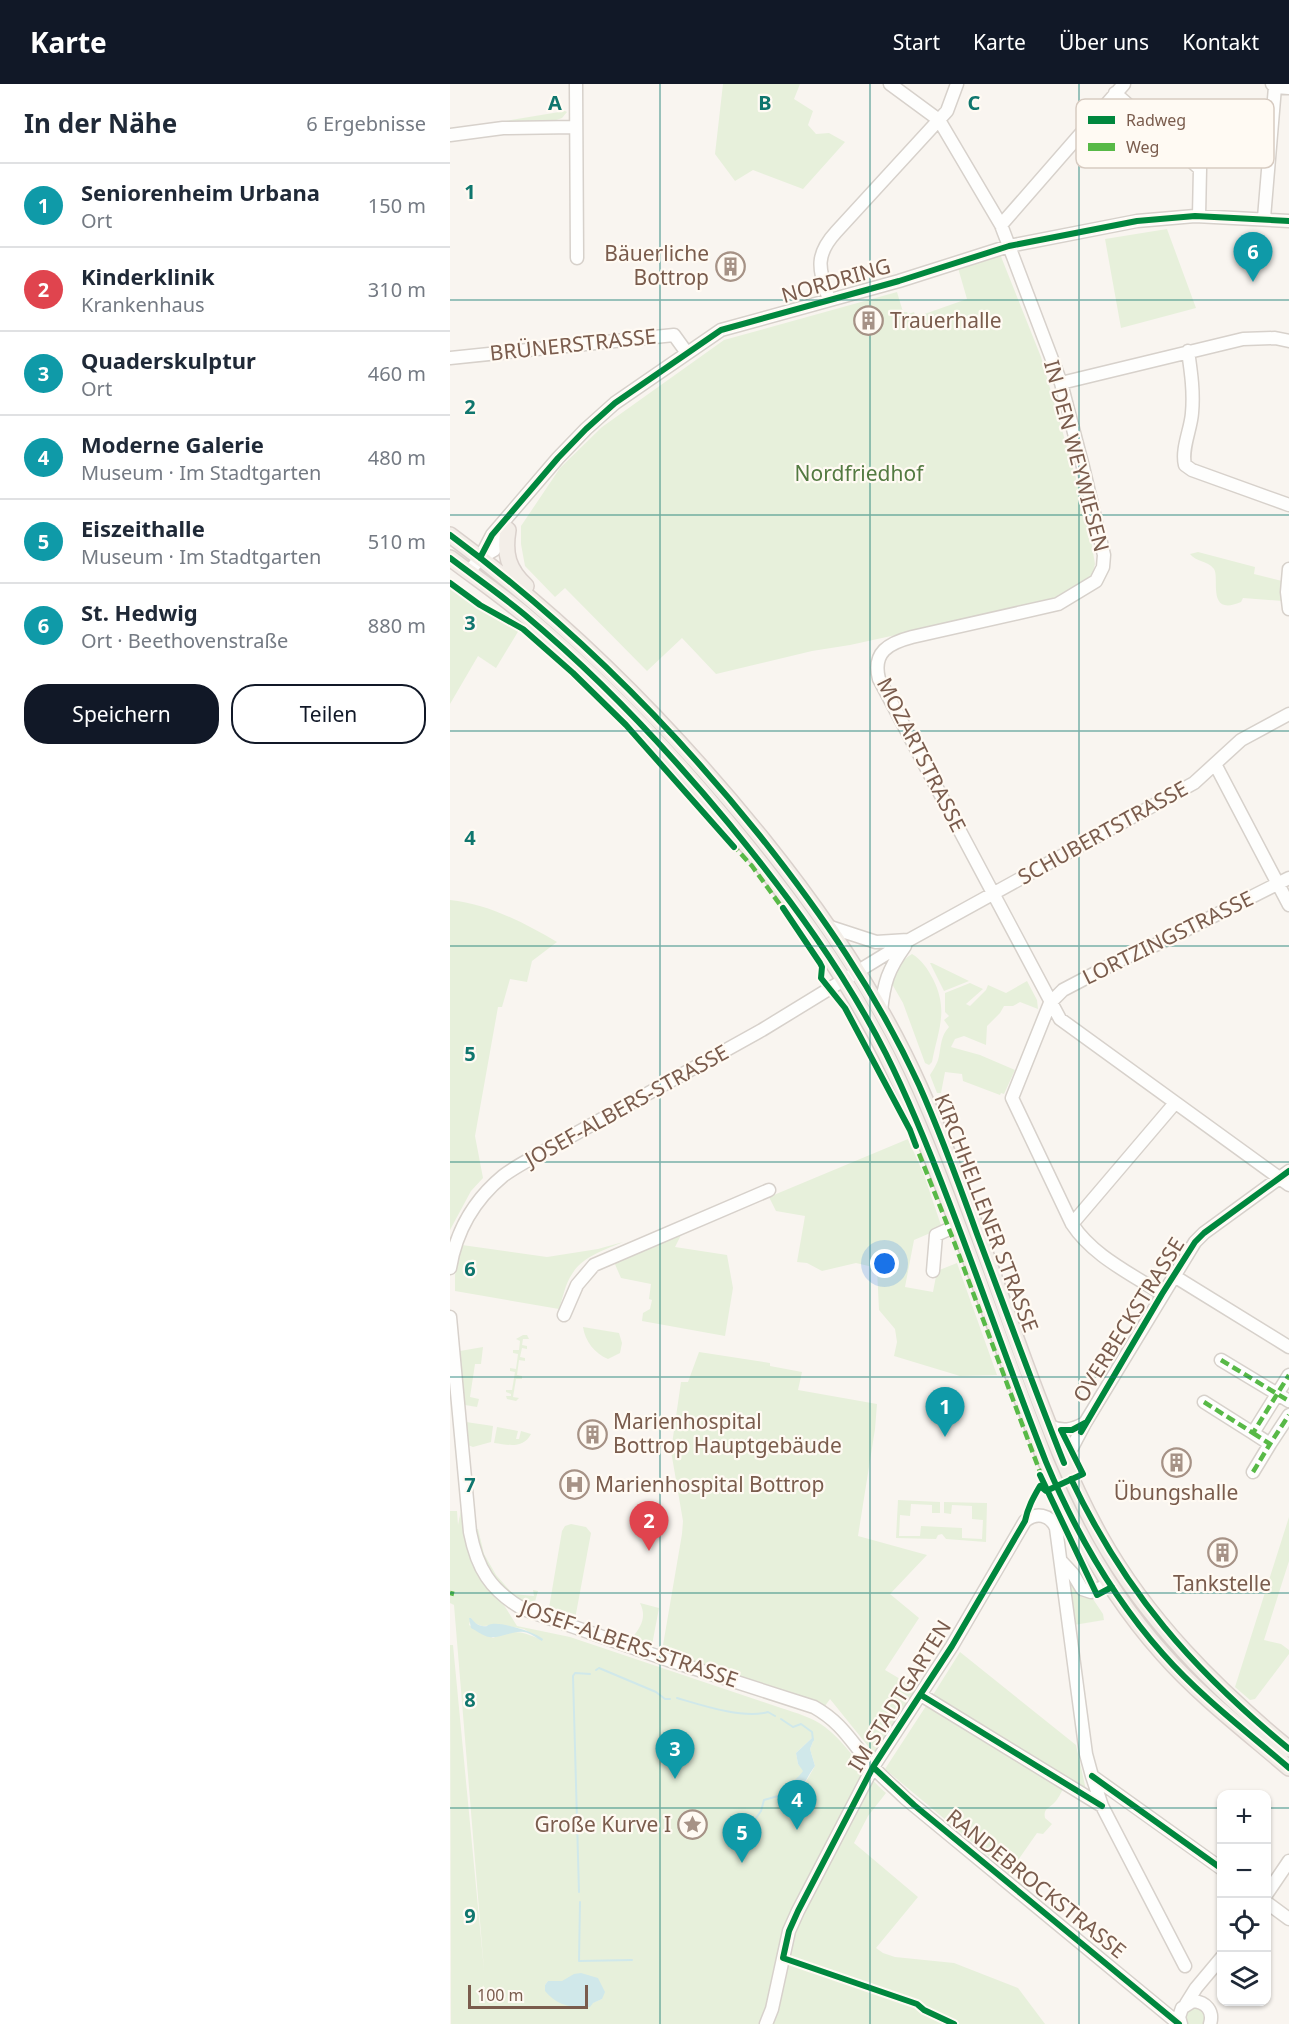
<!DOCTYPE html>
<html lang="de">
<head>
<meta charset="utf-8">
<style>
  :root { --surface:#fff; --page:#f6f6f7; --text:#1f2937; --muted:#747a83; --line:#e0e1e3; --accent:#111827 }
  body { margin:0; font-family:"Noto Sans",sans-serif; background:var(--page); color:var(--text) }
  .controls { position:absolute; right:18px; bottom:18px; display:grid; overflow:hidden; border-radius:12px; box-shadow:0 2px 4px #0004 }
  .controls button { width:54px; height:54px; display:grid; place-items:center; padding:0; border:0; border-bottom:2px solid var(--line); background:var(--surface); color:var(--text); font:30px sans-serif }
  .scale { position:absolute; left:18px; bottom:15px; width:120px; box-sizing:border-box; padding-left:6px; border:3px solid #7a5c4d; border-top:0; font-size:16px; line-height:21px; white-space:nowrap; color:#7a5c4d; -webkit-text-stroke:4px #fffaf3; paint-order:stroke }
  .you { position:absolute; left:435px; top:1180px; width:21px; height:21px; margin:-15px; border:4px solid #fff; border-radius:50%; background:#1a73e8; box-shadow:0 0 0 9px #1a73e833 }
  .badge { display:grid; place-items:center; width:39px; height:39px; border-radius:50%; background:var(--accent); color:#fff; font-size:20px; font-weight:700 }
  .pin { position:absolute; translate:-50% -50px; filter:drop-shadow(0 2px 3px #0008) }
  .pin::after { content:''; position:absolute; top:32px; width:21px; height:18px; background:inherit; clip-path:polygon(0 0,100% 0,50% 100%) }
  .list { margin:0; padding:0; list-style:none }
  h2 { display:flex; justify-content:space-between; align-items:center; height:78px; margin:0; padding:0 24px; font-size:26px }
  h2 small { font-size:20px; font-weight:400; color:var(--muted) }
  .list li { display:grid; grid-template-columns:39px 1fr auto; gap:18px; align-items:center; box-sizing:border-box; height:84px; padding:0 24px; border-top:2px solid var(--line) }
  .list b { display:block; font-size:22px; white-space:nowrap }
  .list p { margin:0; font-size:20px; white-space:nowrap; color:var(--muted) }
  .list em { font-size:20px; font-style:normal; color:var(--muted) }
  .actions { display:flex; gap:12px; padding:18px 24px }
  .actions a { flex:1; padding:14px 0; border:2px solid var(--accent); border-radius:24px; text-align:center; font-size:21px; color:var(--accent) }
  .actions .main { background:var(--accent); color:#fff }
  .icon { flex:none; width:33px; height:33px; fill:none; stroke:currentColor; stroke-width:2; stroke-linecap:round; stroke-linejoin:round }
  .map { position:relative; flex:none; width:839px; height:1940px; overflow:hidden }
  header { display:flex; align-items:center; gap:36px; box-sizing:border-box; height:84px; padding:0 30px; background:var(--accent); color:#fff }
  header strong { font-size:28px }
  nav { display:flex; gap:33px; margin-inline-start:auto; font-size:21px }
  main { display:flex }
  aside { flex:1; background:var(--surface) }
  .map>svg:first-child { display:block }
  .green { fill:#e7f0db; fill-rule:evenodd }
  .water { fill:#d0e8ea }
  .lines { fill:none; stroke-linecap:round; stroke-linejoin:round }
  .stream { stroke:#d0e8ea; stroke-width:2 }
  .minor-casing { stroke:#d7d1cb; stroke-width:15 }
  .major-casing { stroke:#dad1cc; stroke-width:18 }
  .minor { stroke:#fefefd; stroke-width:12 }
  .major { stroke:#f3eee8; stroke-width:15 }
  .quiet { stroke:#58b947; stroke-width:4.5; stroke-dasharray:9 4.5; stroke-linecap:butt }
  .cycleway-casing { stroke:#fffaf3; stroke-width:10 }
  .cycleway { stroke:#00873e; stroke-width:6 }
  .grid { fill:none; stroke:#0f766e; stroke-width:1.5; stroke-opacity:0.55 }
  .labels { text-anchor:middle; stroke-width:4.5; stroke-linejoin:round; paint-order:stroke }
  .poi-label { font-size:21px; fill:#7a5c4d; stroke:#fffaf3; text-anchor:start }
  .street-label { font-size:21px; fill:#7a5c4d; stroke:#fffaf3 }
  .park-label { font-size:21px; fill:#537a41; stroke:#fffaf3 }
  .key { fill:#fffaf3; stroke:#d7cbc1; stroke-width:1.5 }
  .key-label { font-size:16px; fill:#7a5c4d }
  .grid-label { font-size:20px; text-anchor:middle; font-weight:bold; fill:#0f766e; stroke:#fffaf3; stroke-width:4.5; stroke-linejoin:round; paint-order:stroke }
</style>
</head>
<body>
<header>
<strong>Karte</strong>
<nav><a>Start</a><a>Karte</a><a>Über uns</a><a>Kontakt</a></nav>
</header>
<main>
<aside>
<h2>In der Nähe<small>6 Ergebnisse</small></h2>
<ul class="list">
<li><span class="badge" style="background:#0f9aa8">1</span><div><b>Seniorenheim Urbana</b><p>Ort</p></div><em>150 m</em></li>
<li><span class="badge" style="background:#e0444e">2</span><div><b>Kinderklinik</b><p>Krankenhaus</p></div><em>310 m</em></li>
<li><span class="badge" style="background:#0f9aa8">3</span><div><b>Quaderskulptur</b><p>Ort</p></div><em>460 m</em></li>
<li><span class="badge" style="background:#0f9aa8">4</span><div><b>Moderne Galerie</b><p>Museum · Im Stadtgarten</p></div><em>480 m</em></li>
<li><span class="badge" style="background:#0f9aa8">5</span><div><b>Eiszeithalle</b><p>Museum · Im Stadtgarten</p></div><em>510 m</em></li>
<li><span class="badge" style="background:#0f9aa8">6</span><div><b>St. Hedwig</b><p>Ort · Beethovenstraße</p></div><em>880 m</em></li>
</ul>
<div class="actions"><a class="main">Speichern</a><a>Teilen</a></div>
</aside>
<div class="map">
<svg width="839" height="1940" viewBox="0 0 839 1940">
  <rect width="100%" height="100%" fill="#f9f5f0"/>
  <path class="green" d="M273 0H350L344 15 363 27 358 41 366 50 379 49 395 58 353 105 303 86 285 97 265 70Z
    M115 27 117 28 112 34 98 39 49 38Z
    M717 145 746 224 671 244 655 155Z
    M550 170 591 273 623 384 637 432 645 480 642 492 630 502 596 518 400 561 362 567 266 590 232 554 197 587 115 504 105 513 75 482 71 460V442L110 384 152 343 274 256 447 208 453 228H457L458 230 464 228 466 233 517 215 508 184Z
    M748 468 805 483 804 490 832 497 833 517 793 514 791 518C756 533 770 494 764 485 757 476 746 478 740 470Z
    M0 502 34 527 69 546 46 584 28 572 0 620Z
    M0 816C39 820 74 839 107 858L82 877 77 898 60 895 52 923H48L25 1052 33 1094 21 1107 0 1146Z
    M462 870C472 876 477 884 483 895 499 927 488 946 482 978L479 981 475 979 453 919 442 900C445 888 451 876 462 870Z
    M480 879H482L519 897 494 907Z
    M577 897 587 916 588 925 570 918 563 922H554L550 929 537 942 536 961 514 952 505 955 501 963 530 971 565 986 554 1010 551 1009 550 1011 513 997 512 990 495 988 491 1009H487L480 991C483 986 488 979 489 972 491 962 491 951 499 943L494 936 499 932 495 928V909L520 899 533 905 516 920 520 922 536 906 538 901 556 909Z
    M440 961 480 1040 615 1395 609 1397Z
    M458 1055 474 1091 492 1144 464 1156 455 1203 483 1208 487 1187 507 1179 547 1291 510 1292 444 1272 447 1258 445 1245 429 1226 427 1184 406 1179 372 1187 357 1179 347 1178 355 1132 326 1127 319 1113Z
    M231 1151 225 1163 277 1171 283 1204 275 1252 192 1237 193 1229 200 1225 202 1216 199 1215 201 1200 171 1194 164 1178Z
    M173 1158C155 1166 133 1172 122 1190 115 1200 113 1214 109 1225L5 1207V1191L12 1161 97 1173 148 1165Z
    M133 1243 169 1249 172 1259 170 1269 158 1275C145 1270 135 1257 133 1243Z
    M73 1251H77L79 1255H73L72 1261 77 1262V1265L72 1264 70 1273 75 1274V1277L69 1276 67 1291 72 1292V1295H66L63 1313 69 1314 66 1317 57 1315 56 1312H61V1310L56 1308V1306H62L65 1288 60 1287V1284L66 1285 68 1270 63 1269V1266H69L70 1257 66 1255Z
    M33 1263 31 1280H25L20 1313 29 1315 27 1323 15 1321 10 1267Z
    M249 1268 320 1279V1282L352 1288 348 1306 427 1320 425 1345 408 1452 477 1471 440 1510 469 1534 435 1586 467 1605 426 1672 380 1615 375 1622 212 1567 232 1450 233 1437 221 1367 231 1298H238Z
    M16 1338 43 1342 41 1358 23 1363 18 1361Z
    M47 1343 68 1347 66 1355H69L71 1347 81 1350C73 1365 59 1361 44 1359Z
    M448 1416 490 1418V1429H482V1421L461 1420 460 1432 450 1431 449 1452H470L471 1442 512 1444V1454L532 1455 533 1436 522 1435V1422L502 1421 501 1430 494 1429V1418L537 1419 536 1458 496 1455 492 1450 488 1451 486 1455 446 1454Z
    M11 1426 49 1513 67 1542 120 1553 331 1624C346 1629 362 1633 375 1643 398 1660 413 1690 436 1709L418 1732 404 1759 468 1813 426 1864 433 1869 445 1873 504 1879 568 1904 595 1940H1L0 1561H3L34 1886 4 1521 0 1519V1427H7L8 1441ZM21 1534 24 1539 32 1542 53 1541 74 1545 92 1556C73 1548 63 1544 43 1554L19 1541ZM363 1653 364 1655 360 1665 365 1682 354 1701 329 1711C336 1702 348 1696 354 1687L348 1680 346 1669ZM98 1897H112L152 1915 142 1919 95 1907V1901Z
    M839 1433V1477L814 1556 831 1560 839 1566V1570L805 1615 800 1616 785 1603Z
    M121 1440 136 1443 141 1449 125 1535 99 1524 112 1447 115 1442Z
    M26 1445H28L34 1470 46 1491 63 1510 84 1512 83 1506 88 1507 84 1521C54 1518 27 1473 26 1445Z
    M618 1494 632 1513 643 1515 653 1530 654 1536 624 1541Z
    M190 1519 209 1524 202 1561 182 1554C191 1543 197 1533 190 1519Z
    M510 1568 626 1661 636 1706 619 1697 617 1693 488 1616 481 1614Z
    M476 1622 613 1705C611 1709 608 1715 605 1718 599 1725 593 1724 595 1734L602 1740 593 1750 587 1749 559 1789 435 1685Z
    M743 1921 755 1926V1940H736L734 1931Z"/>
  <path class="water" d="M19 1534H21C24 1538 27 1541 32 1542 40 1543 35 1541 42 1540 52 1538 85 1548 93 1555L92 1557C86 1554 81 1549 74 1548 63 1546 49 1555 39 1553 33 1552 27 1547 21 1544Z
    M363 1653 364 1655 360 1665 365 1682C352 1699 354 1712 328 1712 335 1703 349 1694 353 1687L348 1680 346 1669Z
    M131 1889 148 1894 155 1908 152 1915 143 1919 140 1923C123 1925 106 1921 95 1907V1901L98 1897H112L124 1890Z"/>
  <g class="lines">
    <path class="stream" d="M146 1586 149 1584 206 1608 215 1615H220
      M227 1614C251 1621 292 1635 318 1628L325 1632
      M331 1635 343 1643 351 1640 362 1648 363 1656
      M279 1744 288 1749
      M292 1750 294 1751 311 1727 314 1716 328 1712
      M129 1808 123 1592 125 1589 140 1590
      M130 1818 129 1877 182 1876"/>
    <defs>
      <path id="minor" d="M126 0 127 174
        M440 0 489 36 551 141 611 299 633 383 654 471 653 483 646 497 608 520 462 553C439 559 422 568 429 595L610 935 839 1101
        M825 3 839 4
        M665 9 750 85 749 132
        M0 51 53 44 125 43
        M814 134 825 3 822 0
        M551 141 674 0
        M379 216C370 187 363 173 386 148L497 27 507 0
        M738 267C741 288 744 308 742 329 741 345 731 365 735 381L742 386 839 421
        M0 274 224 251 237 269
        M611 299 793 255 825 254 839 257
        M30 474 44 466 58 446
        M839 485 837 508 839 525
        M19 488 30 474 42 451 108 374 136 345 165 319 271 246 449 197 559 162 687 137 745 132 839 137
        M765 680 839 821
        M380 843 426 858 458 856
        M431 927C434 898 438 886 455 862
        M622 1140 725 1019
        M0 1184C6 1148 24 1116 53 1092 63 1084 77 1077 89 1070L312 946 459 856 744 699 791 656 839 630
        M483 1187 486 1151 508 1141
        M724 1192 839 1263
        M712 1210C680 1189 643 1172 622 1140L562 1014 600 919 613 906 672 875 710 859 839 794
        M114 1231 127 1201 144 1181 319 1106
        M0 1233 20 1448C27 1484 40 1506 73 1525L218 1576 364 1623C394 1640 402 1660 424 1684 434 1695 445 1704 455 1714L729 1940
        M771 1276 839 1317
        M754 1318 803 1349 839 1291
        M599 1342C613 1348 622 1346 635 1339
        M803 1349 820 1360 839 1331
        M614 1379 635 1339 745 1158 754 1149 839 1087
        M803 1388 820 1360
        M611 1477 623 1490 632 1505 641 1508 660 1500
        M471 1611 652 1722
        M642 1692 772 1785
        M816 1811 839 1777
        M816 1818 839 1835
        M736 1920 746 1904 772 1873
        M316 1940 322 1925 339 1847 348 1827 423 1683 502 1562 575 1437C586 1428 600 1430 606 1444L636 1670 642 1692 652 1722 735 1882
        M731 1940 729 1933 732 1924 743 1917C756 1918 764 1927 760 1940"/>
      <path id="major" d="M58 446C54 470 58 485 76 502
        M0 451C118 538 221 642 313 756 374 832 430 914 470 1004 510 1093 541 1187 575 1279 597 1338 619 1396 650 1452 697 1536 765 1604 839 1665
        M0 474C25 493 51 511 75 531 150 594 218 666 280 741 339 813 394 887 436 970 460 1018 480 1068 499 1118 532 1204 562 1292 596 1378 625 1447 663 1514 713 1570 750 1612 796 1647 839 1684"/>
    </defs>
    <use href="#minor" class="minor-casing"/>
    <use href="#major" class="major-casing"/>
    <use href="#minor" class="minor"/>
    <use href="#major" class="major"/>
    <path class="quiet" d="M282 760 302 782 336 829
      M464 1057 503 1155 593 1396
      M771 1276 839 1317
      M754 1318 803 1349 839 1291
      M803 1349 820 1360 839 1331
      M803 1388 820 1360
      M0 1509 4 1510"/>
    <defs>
      <path id="cycleway" d="M0 451C116 537 220 640 310 752 372 830 427 910 469 1001 491 1050 509 1100 527 1150 556 1227 584 1304 614 1379
        M0 474C25 493 51 511 75 531 150 594 218 666 280 741 339 813 394 887 436 970 460 1018 480 1068 499 1118 532 1204 562 1292 596 1378 625 1447 663 1514 713 1570 750 1612 796 1647 839 1684
        M30 474 42 451 108 374 136 345 165 319 271 246 449 197 559 162 687 137 745 132 839 137
        M0 499 30 521 73 545 123 589 176 641 284 763
        M333 824 370 879 372 883 371 894 395 924 460 1046 466 1062
        M631 1348 712 1210 745 1158 754 1149 839 1087
        M590 1391 647 1511 662 1503
        M621 1395C676 1510 742 1585 839 1665
        M471 1611 652 1722
        M423 1683 464 1721 729 1940
        M642 1692 772 1785
        M504 1940 474 1926 467 1920 333 1874 339 1847 348 1827 423 1683 502 1562 575 1437C578 1423 583 1414 590 1402L596 1407 633 1390 611 1346H622L635 1339"/>
    </defs>
    <use href="#cycleway" class="cycleway-casing"/>
    <use href="#cycleway" class="cycleway"/>
  </g>
  <path class="grid" d="M210 0V1940M420 0V1940M629 0V1940M0 216H839M0 431H839M0 647H839M0 862H839M0 1078H839M0 1293H839M0 1509H839M0 1724H772M816 1724H839"/>
  <defs>
    <symbol id="building-ring" viewBox="-11 -11 22 22"><circle r="9.5" fill="#fffaf3" stroke="#a69286" stroke-width="1.5"/><path d="M-4-6H4V6H1V3H-1V6H-4ZM-2.5-4.3h1.7v1.8h-1.7ZM.8-4.3h1.7v1.8H.8ZM-2.5-1h1.7V.8h-1.7ZM.8-1h1.7V.8H.8Z" fill="#a69286"/></symbol>
    <symbol id="hospital-ring" viewBox="-11 -11 22 22"><circle r="9.5" fill="#fffaf3" stroke="#a69286" stroke-width="1.5"/><path d="M-5-5h3v3.5h4V-5h3V5h-3V1.5h-4V5h-3Z" fill="#a69286"/></symbol>
    <symbol id="sight-ring" viewBox="-11 -11 22 22"><circle r="9.5" fill="#fffaf3" stroke="#a69286" stroke-width="1.5"/><path d="M0-6L1.8-2.2L6-1.7L2.9 1.2L3.7 5.4L0 3.3L-3.7 5.4L-2.9 1.2L-6-1.7L-1.8-2.2Z" fill="#a69286"/></symbol>
  </defs>
  <g fill-rule="evenodd">
    <use href="#building-ring" x="264" y="166" width="33" height="33"/>
    <use href="#building-ring" x="402" y="220" width="33" height="33"/>
    <use href="#building-ring" x="126" y="1334" width="33" height="33"/>
    <use href="#building-ring" x="710" y="1362" width="33" height="33"/>
    <use href="#hospital-ring" x="108" y="1384" width="33" height="33"/>
    <use href="#building-ring" x="756" y="1452" width="33" height="33"/>
    <use href="#sight-ring" x="226" y="1724" width="33" height="33"/>
  </g>
  <g class="labels">
    <g class="poi-label">
      <text x="259" y="177" text-anchor="end">Bäuerliche<tspan x="259" dy="24">Bottrop</tspan></text>
      <text x="440" y="244">Trauerhalle</text>
      <text x="163" y="1345">Marienhospital<tspan x="163" dy="24">Bottrop Hauptgebäude</tspan></text>
      <text x="145" y="1408">Marienhospital Bottrop</text>
      <text x="726" y="1416" text-anchor="middle">Übungshalle</text>
      <text x="772" y="1507" text-anchor="middle">Tankstelle</text>
      <text x="221" y="1748" text-anchor="end">Große Kurve I</text>
    </g>
    <g class="street-label">
      <text transform="translate(386 197) rotate(-16)" y="7">NORDRING</text>
      <text transform="translate(123 261) rotate(-6)" y="7">BRÜNERSTRASSE</text>
      <text transform="translate(626 372) rotate(75)" y="7">IN DEN WEYWIESEN</text>
      <text transform="translate(471 671) rotate(63)" y="7">MOZARTSTRASSE</text>
      <text transform="translate(653 749) rotate(-29)" y="7">SCHUBERTSTRASSE</text>
      <text transform="translate(718 854) rotate(-26)" y="7">LORTZINGSTRASSE</text>
      <text transform="translate(177 1022) rotate(-29)" y="7">JOSEF-ALBERS-STRASSE</text>
      <text transform="translate(536 1129) rotate(69)" y="7">KIRCHHELLENER STRASSE</text>
      <text transform="translate(679 1236) rotate(-58)" y="7">OVERBECKSTRASSE</text>
      <text transform="translate(179 1560) rotate(19)" y="7">JOSEF-ALBERS-STRASSE</text>
      <text transform="translate(450 1612) rotate(-58)" y="7">IM STADTGARTEN</text>
      <text transform="translate(586 1800) rotate(39)" y="7">RANDEBROCKSTRASSE</text>
    </g>
    <g class="park-label">
      <text x="409" y="397">Nordfriedhof</text>
    </g>
  </g>
  <rect x="626" y="15" width="198" height="69" rx="9" class="key"/>
  <rect x="638" y="32" width="27" height="8" fill="#00873e"/>
  <rect x="638" y="59" width="27" height="8" fill="#58b947"/>
  <g class="key-label">
    <text x="676" y="42">Radweg</text>
    <text x="676" y="69">Weg</text>
  </g>
  <g class="grid-label">
    <text x="105" y="26">A</text>
    <text x="315" y="26">B</text>
    <text x="524" y="26">C</text>
    <text x="20" y="115">1</text>
    <text x="20" y="330">2</text>
    <text x="20" y="546">3</text>
    <text x="20" y="761">4</text>
    <text x="20" y="977">5</text>
    <text x="20" y="1192">6</text>
    <text x="20" y="1408">7</text>
    <text x="20" y="1623">8</text>
    <text x="20" y="1839">9</text>
  </g>
</svg>
<div class="controls">
<button>+</button>
<button>−</button>
<button><svg class="icon" aria-label="locate" viewBox="0 0 24 24"><circle cx="12" cy="12" r="6"/><path d="M12 2v4M12 18v4M2 12h4M18 12h4"/></svg></button>
<button><svg class="icon" aria-label="layers" viewBox="0 0 24 24"><path d="M12 4l9 5-9 5-9-5zM3 14l9 5 9-5"/></svg></button>
</div>
<div class="scale">100 m</div>
<div class="you"></div>
<div class="pin badge" style="left:495px;top:1353px;background:#0f9aa8">1</div>
<div class="pin badge" style="left:199px;top:1467px;background:#e0444e">2</div>
<div class="pin badge" style="left:225px;top:1695px;background:#0f9aa8">3</div>
<div class="pin badge" style="left:347px;top:1746px;background:#0f9aa8">4</div>
<div class="pin badge" style="left:292px;top:1779px;background:#0f9aa8">5</div>
<div class="pin badge" style="left:803px;top:198px;background:#0f9aa8">6</div>
</div>
</main>
</body>
</html>
